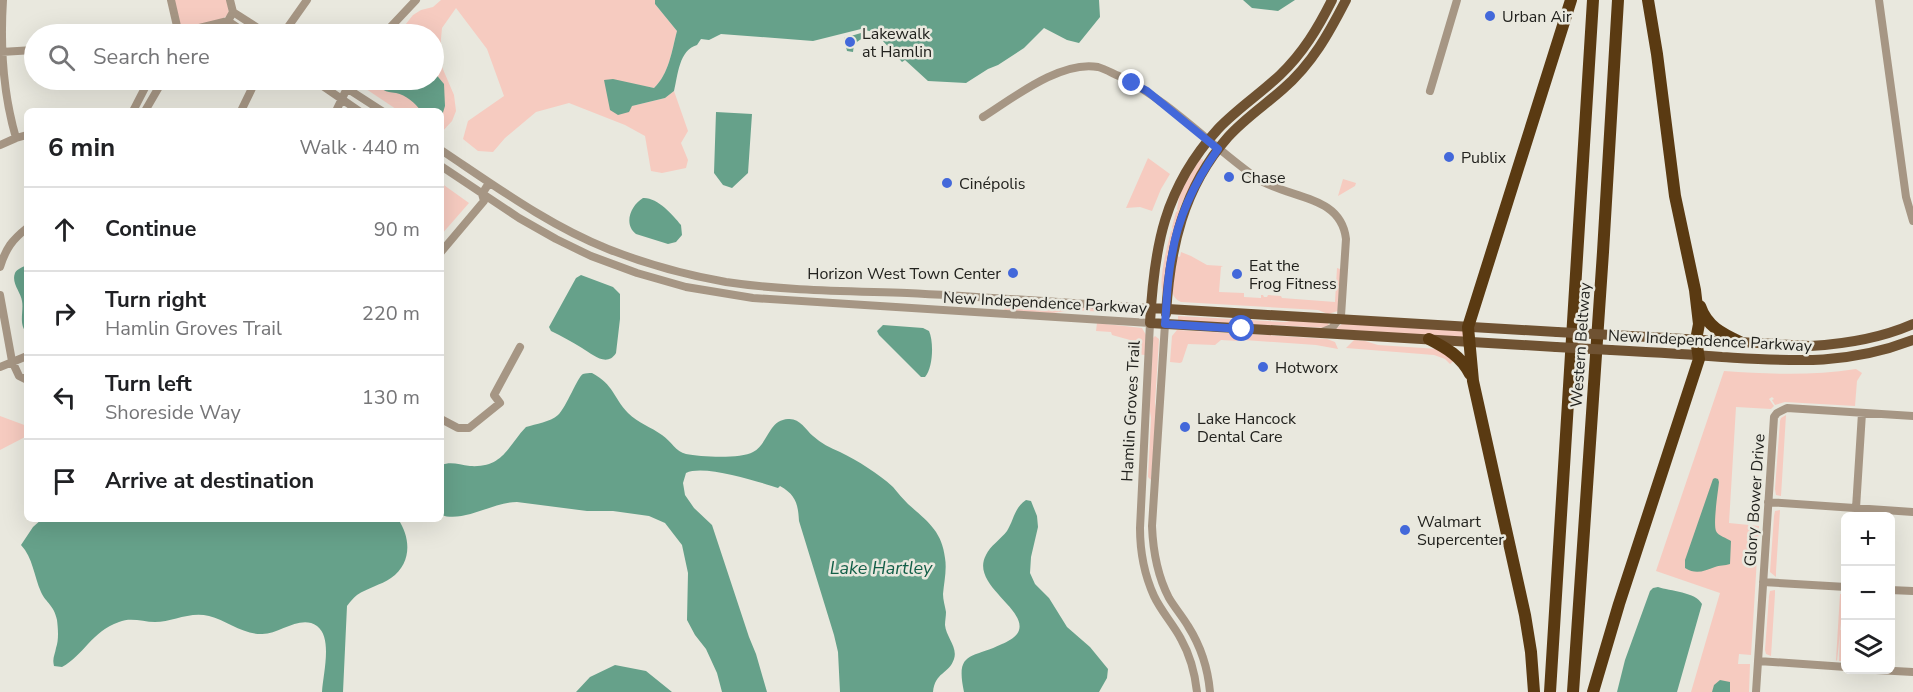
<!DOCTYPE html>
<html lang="en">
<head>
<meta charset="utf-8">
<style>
  :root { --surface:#fff; --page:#f6f6f6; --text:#202124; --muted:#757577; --line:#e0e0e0 }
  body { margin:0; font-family:"Nunito Sans",sans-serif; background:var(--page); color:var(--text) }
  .controls { position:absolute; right:18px; bottom:18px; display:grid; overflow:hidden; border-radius:9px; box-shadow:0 6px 24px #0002 }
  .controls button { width:54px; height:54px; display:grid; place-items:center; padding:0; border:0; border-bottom:2px solid var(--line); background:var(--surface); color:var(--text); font:30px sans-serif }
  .stop { position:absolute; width:18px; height:18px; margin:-14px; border:4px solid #4368da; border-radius:50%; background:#fff }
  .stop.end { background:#4368da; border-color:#fff; box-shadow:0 2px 6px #0008 }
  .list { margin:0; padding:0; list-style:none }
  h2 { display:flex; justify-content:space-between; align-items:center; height:78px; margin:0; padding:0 24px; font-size:26px }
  h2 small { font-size:20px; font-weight:400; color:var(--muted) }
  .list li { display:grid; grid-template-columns:39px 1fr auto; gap:18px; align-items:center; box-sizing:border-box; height:84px; padding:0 24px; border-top:2px solid var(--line) }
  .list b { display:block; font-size:22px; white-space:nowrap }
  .list p { margin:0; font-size:20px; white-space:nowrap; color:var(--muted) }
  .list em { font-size:20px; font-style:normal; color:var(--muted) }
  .icon { flex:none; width:33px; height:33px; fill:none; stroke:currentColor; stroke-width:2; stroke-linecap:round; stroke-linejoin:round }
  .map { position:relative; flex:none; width:1913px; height:692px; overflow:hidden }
  .search { position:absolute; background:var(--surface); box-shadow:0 6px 24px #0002; left:24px; top:24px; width:420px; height:66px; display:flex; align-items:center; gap:15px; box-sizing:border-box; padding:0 21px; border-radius:33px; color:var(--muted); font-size:22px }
  .panel { position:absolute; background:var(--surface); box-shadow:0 6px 24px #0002; left:24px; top:108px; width:420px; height:414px; border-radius:9px }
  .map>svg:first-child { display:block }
  .green { fill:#f6cbc0 }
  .water { fill:#66a18a }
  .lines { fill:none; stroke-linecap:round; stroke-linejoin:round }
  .minor { stroke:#a69684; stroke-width:8 }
  .major { stroke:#6f5232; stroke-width:10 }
  .highway { stroke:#5a3a12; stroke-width:12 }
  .major-bridge { stroke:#6f5232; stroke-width:10 }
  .route { stroke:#4368da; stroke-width:8 }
  .poi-dot { fill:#4368da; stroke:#e9e8de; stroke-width:2 }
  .labels { text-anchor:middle; stroke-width:5; stroke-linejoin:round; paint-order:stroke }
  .poi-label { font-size:16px; fill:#22221e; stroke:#e9e8de; text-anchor:start }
  .street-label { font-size:16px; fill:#22221e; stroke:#e9e8de }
  .water-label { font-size:18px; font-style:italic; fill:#135f48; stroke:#e9e8de }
</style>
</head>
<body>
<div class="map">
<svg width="1913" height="692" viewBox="0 0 1913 692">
  <rect width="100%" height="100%" fill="#e9e8de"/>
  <path class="green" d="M173 0H227L229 13C223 23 191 29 180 25Z
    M441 0H655V4L677 31C672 50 669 74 654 88L637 85 632 106 665 98 674 91 688 131 681 143 688 160 686 168 662 173 651 171 645 136 625 125 569 103 536 112 505 138 493 152 478 151 463 139 468 121 504 96 487 49 456 8 442 28 439 60 454 95 456 111 452 121 441 133V111H399L360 85 364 80H434V34H398L413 15 421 10 433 7Z
    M1148 158 1170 174 1161 189 1152 211 1140 207 1126 208Z
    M1200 159H1202L1199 163 1203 159V161L1180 207 1163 295C1158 279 1167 248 1171 231L1173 230 1172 227 1176 212 1178 211 1177 209 1180 192Z
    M1343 179 1356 183 1355 186 1338 196Z
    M441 183 469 203 441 235Z
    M1181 252 1191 256 1207 265 1223 266 1221 267 1219 292 1244 293V297L1261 298V295H1263L1264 297H1267L1268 295 1281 296 1282 298 1335 302 1337 268 1340 269 1342 271 1338 311 1328 314 1318 310 1181 302C1164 295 1175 270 1177 256L1180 257Z
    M1072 307 1132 310 1137 312 1136 314 1073 310 1046 314 1004 310 1005 308 1045 311Z
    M1178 316 1284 322 1298 320 1328 323 1329 325 1327 328 1274 325 1261 327 1178 320Z
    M1097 323 1142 328 1146 335 1145 355 1132 354 1133 345 1130 340 1112 335 1111 332 1096 331Z
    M1343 323 1460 330 1466 333 1462 338 1333 331Z
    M1177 330 1229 333 1235 335 1238 341 1221 340 1215 345 1188 344 1182 362 1180 363 1170 362 1172 336Z
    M1252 334 1327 339 1335 342 1338 349 1316 345 1244 340 1247 336Z
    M1155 336 1159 339 1155 403 1157 418 1151 480 1148 477 1151 418 1149 405 1153 338Z
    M1354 340 1365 341 1378 345 1438 349 1456 359 1450 364 1445 359 1434 355 1346 348Z
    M1856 369 1862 373 1857 381 1855 406 1785 402 1775 405 1772 400 1774 399 1772 397 1769 399 1774 406 1771 409 1736 407 1729 523 1759 526 1751 655 1739 654 1738 664H1750L1749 692H1691L1720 593 1656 571 1724 371C1769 374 1811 376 1856 369Z
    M1786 415 1781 496 1776 495 1775 489 1780 421 1781 418Z
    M0 416 27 426V436L0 450Z
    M1780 510 1776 571V577L1770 572 1774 516 1775 511Z
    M1775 590V594L1771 656 1766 654 1765 650 1769 596 1770 591Z
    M1840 594H1844L1837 661 1836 660Z
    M1845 595 1842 661H1839L1840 630H1843Z"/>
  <path class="water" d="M655 0H1099L1100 17 1079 43 1067 40 1044 28 1024 48 998 65 988 69 966 83 928 81 905 60 902 62 882 40 884 37 881 34 861 29 813 41 721 34 709 40 701 39 697 45C679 50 678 75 674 91L665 98 632 106 629 112 618 115 610 110 604 80 613 79 654 88C669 74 672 50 677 31L655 4Z
    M1243 0H1295L1278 11 1252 8Z
    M861 33 864 37 854 44 853 52 847 51 844 38Z
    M434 72 444 84 445 106 441 119V111H421C415 103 406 95 396 93 385 92 381 90 375 81L434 80Z
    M716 112 752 114 748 173 732 188 723 185 714 173Z
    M643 198C657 197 673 215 681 225L682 235 676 242 668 244 636 234C623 224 631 205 643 198Z
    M27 265V333C18 325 24 311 22 301 21 292 11 283 15 273 17 269 23 267 27 265Z
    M581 275 613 287 620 294V319L616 353C607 368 592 354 582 348 572 342 562 336 551 331L549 327 576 278Z
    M883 325 923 328 929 331C934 342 933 368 925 377H921L879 335 877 331Z
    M592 373C614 385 613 397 628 413 638 423 651 427 662 435 671 441 676 452 686 454 701 457 741 459 753 452 768 445 768 420 788 419 800 418 805 429 813 436 821 443 830 448 840 452 858 461 878 473 893 487 898 493 903 499 908 504 927 521 942 531 945 558 947 570 944 582 943 594 943 600 945 606 946 612 946 616 945 621 945 625 946 637 958 647 954 659 949 674 935 672 933 692H840L838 652 834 635 799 521C798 504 796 495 780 486L778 488C759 482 704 464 686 473L683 483 685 495 694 508 712 525 749 637 756 654 767 692H722L717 673 706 649 695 635 687 620 688 573 682 545 665 523 649 516 613 511H587L517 502C493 502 464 523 441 515V465C452 461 459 465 470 466 503 468 507 447 526 427 536 424 550 422 558 415 566 408 578 376 583 374 586 373 589 373 592 373Z
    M1715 478 1718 479 1719 482C1718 492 1713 523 1716 531 1718 536 1727 538 1731 541L1730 564C1725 566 1719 565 1715 567 1704 571 1696 575 1685 568V560L1713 479Z
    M1026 500 1031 501 1037 516 1038 527 1031 557 1030 573 1035 584 1049 598 1067 627 1090 647 1108 669 1107 678 1099 692H964C955 650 972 659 1002 644 1007 642 1014 638 1017 634 1033 611 969 586 986 555 990 546 1001 539 1007 531 1014 520 1014 508 1026 500Z
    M42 519H398C411 538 412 563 391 578 381 585 367 588 357 595 353 598 350 602 347 606L343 692H322C323 674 333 638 317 626 300 614 279 635 261 634 242 634 226 620 209 616 190 611 172 622 155 622 143 622 131 617 119 622 91 632 84 655 62 667L54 666C52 658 55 655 56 648 59 640 58 628 57 620 54 605 46 603 41 592 34 576 33 558 21 545L33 527Z
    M1658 587C1670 591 1696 592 1702 604L1677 692H1617L1625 660 1650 591 1653 588Z
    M615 665 646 671 672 692H576L590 677Z
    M1720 680 1730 682V692H1712L1714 685Z"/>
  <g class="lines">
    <path class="minor" d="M3 0C0 47 3 93 16 138
      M171 0 177 26 187 31 228 21 233 12 230 0
      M1879 0 1906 197 1913 221
      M233 12 267 34
      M228 21 247 34
      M173 34 177 26
      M283 34 307 0
      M384 34 416 0
      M1 52 34 50
      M314 80 359 111
      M334 80 382 111
      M1430 91 1457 0
      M133 111 149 80
      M145 111 163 80
      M241 111 256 80
      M336 111 351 80
      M983 117C1013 98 1061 60 1098 67 1105 69 1112 73 1119 76 1170 101 1211 146 1258 179 1288 199 1341 194 1346 239L1341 316 1332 328 1322 332
      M0 145 16 138 27 135
      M441 150C495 186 548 225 608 249 646 264 686 275 726 282 786 291 847 291 907 293 988 297 1069 303 1151 308
      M441 166 519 218 556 239 591 256 637 273 686 287 753 298 1150 323 1140 528C1140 552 1144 574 1154 596 1161 611 1173 624 1181 639 1190 655 1195 674 1197 692
      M441 252 484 201 482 194 489 183
      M0 267C6 248 12 240 27 228
      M0 295 12 361 19 376 27 380
      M1165 324 1152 526C1153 551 1157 575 1169 598 1175 608 1182 616 1188 626 1200 645 1208 669 1210 692
      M0 367 27 356
      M441 419 458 428H469L500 403 494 395 520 347
      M1768 502 1913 512
      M1856 508 1862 413
      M1763 582 1846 587
      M1890 590 1913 591
      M1758 661 1846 667
      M1876 670 1913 672
      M1756 692 1774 417 1777 413 1787 408 1913 416"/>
    <path class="major" d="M1332 0C1318 28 1303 53 1280 75 1260 94 1237 109 1218 129 1164 188 1154 247 1150 323L1556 347
      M1151 308 1557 332
      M1166 314C1170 248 1183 188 1228 137 1244 119 1265 105 1283 89 1312 64 1329 33 1346 0
      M1612 335 1810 346C1845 344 1881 338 1913 324
      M1611 350C1648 352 1685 354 1722 357 1791 361 1846 366 1913 340"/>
    <path class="highway" d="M1700 306C1707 327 1723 334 1742 343
      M1429 339C1446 348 1461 356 1470 374
      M1534 692 1531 652 1525 615 1473 381 1468 327 1571 0
      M1550 692 1593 0
      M1573 692 1603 252 1618 0
      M1593 692 1619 604 1699 359 1696 340 1699 324 1695 290 1675 196 1657 54 1648 0"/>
    <path class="major-bridge" d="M1557 332 1612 335
      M1556 347 1611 350"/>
  </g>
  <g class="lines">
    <path class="route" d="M1132 83 1147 91 1218 149C1196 180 1178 217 1172 255 1167 278 1167 301 1165 324L1242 329"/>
  </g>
  <g class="poi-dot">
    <circle cx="1490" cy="16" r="6"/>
    <circle cx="850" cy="42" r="6"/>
    <circle cx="1449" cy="157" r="6"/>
    <circle cx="1229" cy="177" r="6"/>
    <circle cx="947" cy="183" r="6"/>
    <circle cx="1013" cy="273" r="6"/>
    <circle cx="1237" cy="274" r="6"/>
    <circle cx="1263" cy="367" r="6"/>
    <circle cx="1185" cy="427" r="6"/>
    <circle cx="1405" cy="530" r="6"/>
  </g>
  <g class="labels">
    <g class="poi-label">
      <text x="1502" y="22">Urban Air</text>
      <text x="862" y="39">Lakewalk<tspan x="862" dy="18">at Hamlin</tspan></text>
      <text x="1461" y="163">Publix</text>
      <text x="1241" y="183">Chase</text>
      <text x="959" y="189">Cinépolis</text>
      <text x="1249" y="271">Eat the<tspan x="1249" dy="18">Frog Fitness</tspan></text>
      <text x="1001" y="279" text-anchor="end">Horizon West Town Center</text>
      <text x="1275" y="373">Hotworx</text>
      <text x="1197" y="424">Lake Hancock<tspan x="1197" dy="18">Dental Care</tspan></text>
      <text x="1417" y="527">Walmart<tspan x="1417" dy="18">Supercenter</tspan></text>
    </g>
    <g class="street-label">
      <text transform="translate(1045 302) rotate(3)" y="6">New Independence Parkway</text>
      <text transform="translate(1710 340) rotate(3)" y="6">New Independence Parkway</text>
      <text transform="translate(1580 345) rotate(-86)" y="6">Western Beltway</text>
      <text transform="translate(1130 411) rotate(-87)" y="6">Hamlin Groves Trail</text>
      <text transform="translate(1754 500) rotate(-86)" y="6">Glory Bower Drive</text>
    </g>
    <g class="water-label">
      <text x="881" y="574">Lake Hartley</text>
    </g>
  </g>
</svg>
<div class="controls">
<button>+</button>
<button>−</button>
<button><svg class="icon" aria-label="layers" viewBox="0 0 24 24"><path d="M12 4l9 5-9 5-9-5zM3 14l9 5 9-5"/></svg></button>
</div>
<div class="stop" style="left:1242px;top:329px"></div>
<div class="stop end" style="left:1132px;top:83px"></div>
<div class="search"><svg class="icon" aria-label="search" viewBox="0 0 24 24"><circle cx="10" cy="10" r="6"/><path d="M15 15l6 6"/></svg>Search here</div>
<section class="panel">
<h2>6 min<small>Walk · 440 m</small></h2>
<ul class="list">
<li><svg class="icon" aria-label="ahead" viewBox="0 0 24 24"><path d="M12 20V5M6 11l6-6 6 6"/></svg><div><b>Continue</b></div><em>90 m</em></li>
<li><svg class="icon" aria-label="right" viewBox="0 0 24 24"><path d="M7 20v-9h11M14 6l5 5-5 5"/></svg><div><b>Turn right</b><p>Hamlin Groves Trail</p></div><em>220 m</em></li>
<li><svg class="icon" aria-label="left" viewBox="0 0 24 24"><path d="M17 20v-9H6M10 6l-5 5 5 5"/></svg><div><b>Turn left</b><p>Shoreside Way</p></div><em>130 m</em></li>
<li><svg class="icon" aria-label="arrive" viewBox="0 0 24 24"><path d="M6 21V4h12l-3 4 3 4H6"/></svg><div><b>Arrive at destination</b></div></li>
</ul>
</section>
</div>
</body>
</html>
